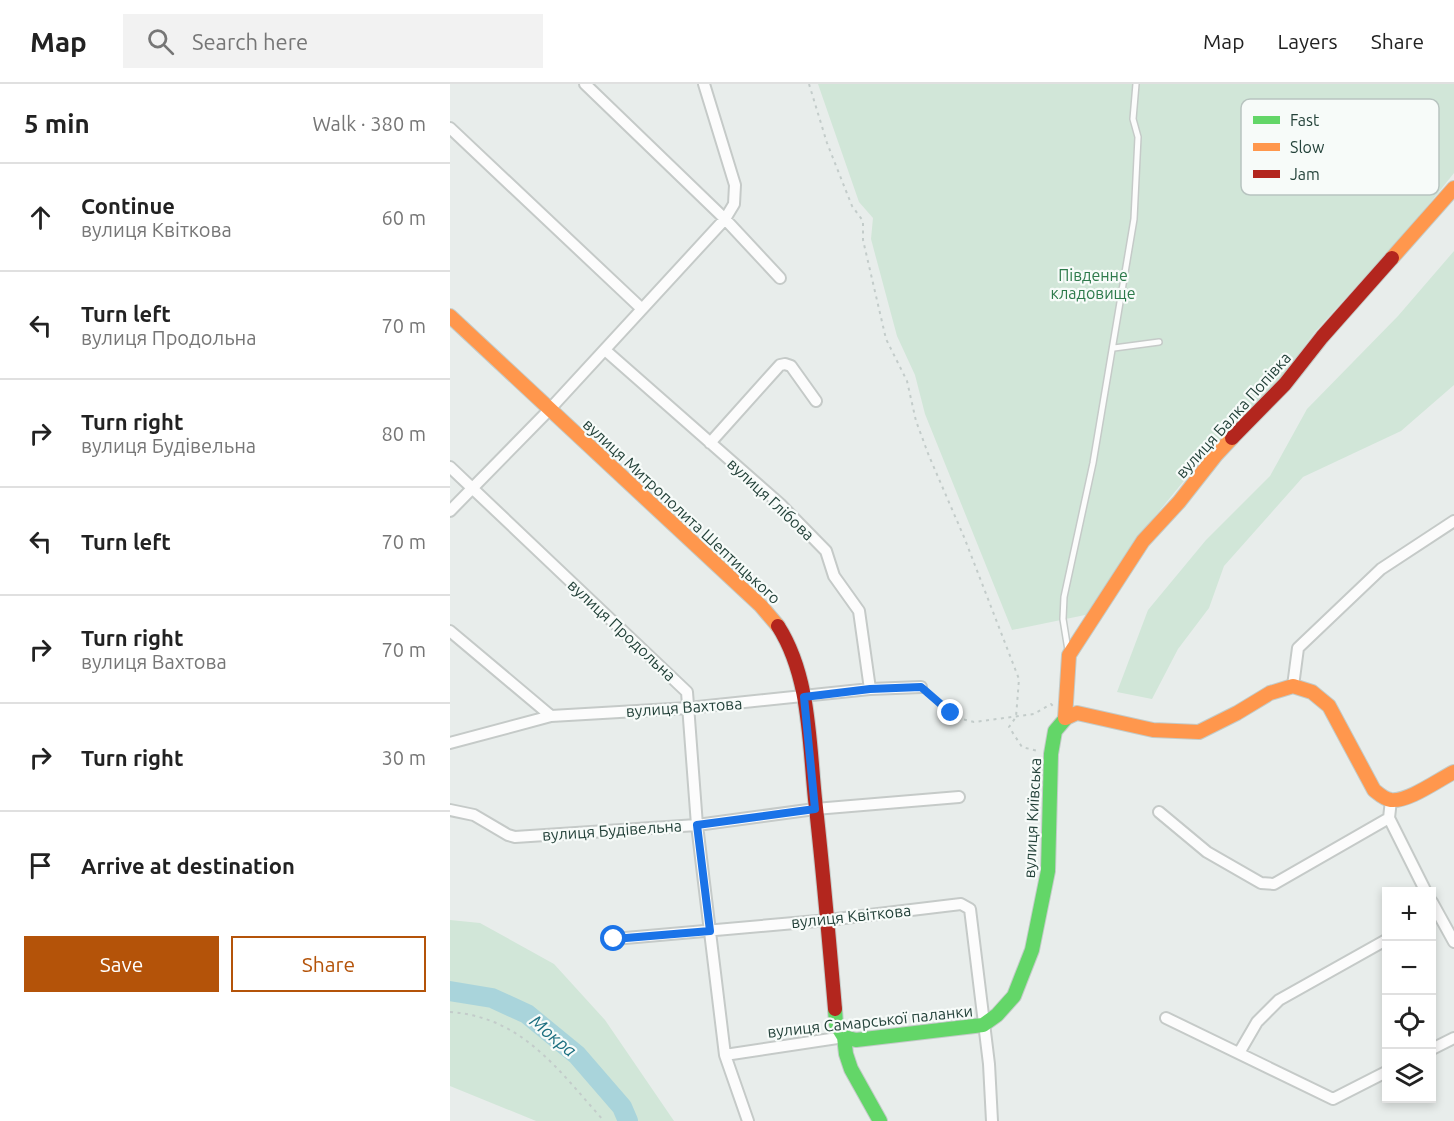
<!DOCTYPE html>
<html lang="en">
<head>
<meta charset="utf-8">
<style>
  :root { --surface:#fff; --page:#f2f2f2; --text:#222; --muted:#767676; --line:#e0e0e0; --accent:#b45309 }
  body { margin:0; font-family:Ubuntu,sans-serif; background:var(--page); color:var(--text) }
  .controls { position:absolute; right:18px; bottom:18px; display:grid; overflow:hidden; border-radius:0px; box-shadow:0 3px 9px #0003 }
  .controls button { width:54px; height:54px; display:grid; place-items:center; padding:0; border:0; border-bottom:2px solid var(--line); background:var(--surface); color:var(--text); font:30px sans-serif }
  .stop { position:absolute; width:18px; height:18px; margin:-14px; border:4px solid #1a73e8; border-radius:50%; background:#fff }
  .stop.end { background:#1a73e8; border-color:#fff; box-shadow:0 2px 6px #0008 }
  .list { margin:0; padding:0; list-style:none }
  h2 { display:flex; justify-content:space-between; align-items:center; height:78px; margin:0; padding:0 24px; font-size:26px }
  h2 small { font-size:20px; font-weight:400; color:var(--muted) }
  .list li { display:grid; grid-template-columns:39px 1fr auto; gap:18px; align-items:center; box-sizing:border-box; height:108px; padding:0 24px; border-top:2px solid var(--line) }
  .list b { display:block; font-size:22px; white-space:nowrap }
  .list p { margin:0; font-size:20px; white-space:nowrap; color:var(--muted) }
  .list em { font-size:20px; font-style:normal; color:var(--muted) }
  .actions { display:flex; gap:12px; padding:18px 24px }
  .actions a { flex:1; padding:14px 0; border:2px solid var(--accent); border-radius:0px; text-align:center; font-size:21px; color:var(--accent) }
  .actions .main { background:var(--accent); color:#fff }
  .icon { flex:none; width:33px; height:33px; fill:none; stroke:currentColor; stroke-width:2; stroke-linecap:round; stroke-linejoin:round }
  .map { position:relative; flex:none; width:1004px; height:1037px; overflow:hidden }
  header { display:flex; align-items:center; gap:36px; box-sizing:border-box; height:84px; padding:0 30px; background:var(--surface); border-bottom:2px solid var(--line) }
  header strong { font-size:28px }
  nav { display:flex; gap:33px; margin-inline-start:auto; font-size:21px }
  .search { width:420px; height:54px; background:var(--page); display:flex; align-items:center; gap:15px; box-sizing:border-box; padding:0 21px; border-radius:0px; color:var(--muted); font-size:22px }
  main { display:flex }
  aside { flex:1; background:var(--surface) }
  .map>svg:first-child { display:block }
  .green { fill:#d1e6d8 }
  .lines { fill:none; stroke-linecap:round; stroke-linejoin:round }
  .river { stroke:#a9d4db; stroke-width:20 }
  .lane-casing { stroke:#c5cac8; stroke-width:8 }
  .street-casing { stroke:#c5cac8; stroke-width:14 }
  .fast-casing { stroke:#c3cbc8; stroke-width:16 }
  .slow-casing { stroke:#c3cbc8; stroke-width:16 }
  .jam-casing { stroke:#c3cbc8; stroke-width:16 }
  .path { stroke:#c3ccca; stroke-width:2; stroke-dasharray:3 4.5; stroke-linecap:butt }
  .lane { stroke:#fcfcfc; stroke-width:5 }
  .street { stroke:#fcfcfc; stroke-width:10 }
  .fast { stroke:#63d668; stroke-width:14 }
  .slow { stroke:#ff974d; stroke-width:14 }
  .jam { stroke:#b3261e; stroke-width:14 }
  .route { stroke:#1a73e8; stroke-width:8 }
  .labels { text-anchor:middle; stroke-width:4.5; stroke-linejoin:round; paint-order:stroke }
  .park-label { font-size:16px; fill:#2d7a4b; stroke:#f7fbf9 }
  .street-label { font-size:16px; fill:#24423a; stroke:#f7fbf9 }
  .water-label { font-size:18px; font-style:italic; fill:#1c6f80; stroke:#f7fbf9 }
  .key { fill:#f7fbf9; stroke:#b8c4c0; stroke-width:1.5 }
  .key-label { font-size:16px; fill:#24423a }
</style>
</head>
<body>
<header>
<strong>Map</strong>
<div class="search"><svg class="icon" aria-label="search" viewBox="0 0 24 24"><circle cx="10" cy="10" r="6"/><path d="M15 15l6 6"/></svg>Search here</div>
<nav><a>Map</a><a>Layers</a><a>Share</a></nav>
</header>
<main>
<aside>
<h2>5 min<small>Walk · 380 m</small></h2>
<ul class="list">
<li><svg class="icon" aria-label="ahead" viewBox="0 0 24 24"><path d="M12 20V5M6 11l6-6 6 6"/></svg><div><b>Continue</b><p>вулиця Квіткова</p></div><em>60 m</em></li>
<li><svg class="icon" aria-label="left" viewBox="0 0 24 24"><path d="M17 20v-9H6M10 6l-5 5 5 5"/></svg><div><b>Turn left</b><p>вулиця Продольна</p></div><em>70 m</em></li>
<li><svg class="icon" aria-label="right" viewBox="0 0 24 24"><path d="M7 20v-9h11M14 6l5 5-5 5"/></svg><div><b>Turn right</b><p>вулиця Будівельна</p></div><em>80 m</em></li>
<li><svg class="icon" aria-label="left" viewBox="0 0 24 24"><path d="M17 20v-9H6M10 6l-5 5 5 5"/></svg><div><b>Turn left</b></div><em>70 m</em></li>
<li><svg class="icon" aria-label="right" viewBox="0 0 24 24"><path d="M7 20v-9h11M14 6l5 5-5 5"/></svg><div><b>Turn right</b><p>вулиця Вахтова</p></div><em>70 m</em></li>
<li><svg class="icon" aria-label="right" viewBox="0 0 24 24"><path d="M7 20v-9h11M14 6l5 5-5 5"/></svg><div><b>Turn right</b></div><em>30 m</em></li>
<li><svg class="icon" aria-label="arrive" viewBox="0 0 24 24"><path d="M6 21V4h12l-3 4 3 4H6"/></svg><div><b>Arrive at destination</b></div></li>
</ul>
<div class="actions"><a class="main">Save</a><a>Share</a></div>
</aside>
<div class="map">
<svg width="1004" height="1037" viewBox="0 0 1004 1037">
  <rect width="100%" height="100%" fill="#e8edeb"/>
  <path class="green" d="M368 0H1004V89L968 134 864 249 831 294 750 377 689 452 640 530 562 546 475 330 465 291 447 252 421 155 423 134 409 118Z
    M1004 167V301L951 347 853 393 774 482 759 524 728 565 702 615 667 608 698 526 756 456 820 392 857 325 948 232Z
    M0 836 30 839 104 880 155 936 224 1037H86L0 1002Z"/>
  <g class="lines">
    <path class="river" d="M0 907 42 914 77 930 127 971 172 1023 178 1037"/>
    <defs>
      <path id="lane" d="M664 264 709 258
        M618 566 613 535 614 513 643 379 684 135 688 53 683 35 686 0"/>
      <path id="street" d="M135 0 275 135 330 194
        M0 44 192 225
        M155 266 330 420 376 467 384 492 409 527 420 605
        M260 359 330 281 335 280 341 282 366 317
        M0 383 237 608 247 741 275 971 298 1037
        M0 427 100 325 275 135 284 120 285 101 254 0
        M0 547 101 632
        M843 602 848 564 931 485 1004 437
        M0 659 101 632 238 624 420 605 471 603
        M941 716 939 734 976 808
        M0 726 24 731 58 751 65 753 247 741 365 725 509 713
        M709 728 757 768 811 799 824 800 939 734
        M982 818 1004 858
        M164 855 378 836 511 820 520 825 539 980 542 1037
        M716 934 883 1015 936 988
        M982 965 1004 954
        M789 969 807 938 829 916 936 856
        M275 971 394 953"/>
      <path id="fast" d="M385 925 386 940 394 953 396 970 401 985 430 1037
        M394 953 406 956 533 941 547 931 564 912 582 866 598 787 601 670 605 647 616 634"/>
      <path id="slow" d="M942 174 1004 104
        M0 232 311 522 328 542
        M615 634 619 571 693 457 729 418 766 371 782 354
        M616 634 627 629 703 646 749 648 787 629 820 609 843 602 862 608 879 622 924 706C929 710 934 715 941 716 958 718 988 696 1004 688"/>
      <path id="jam" d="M782 354 835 300 872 253 942 174
        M328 542C360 592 359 658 365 715 373 785 379 855 385 925"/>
    </defs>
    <use href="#lane" class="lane-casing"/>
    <use href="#street" class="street-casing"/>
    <use href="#fast" class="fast-casing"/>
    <use href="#slow" class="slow-casing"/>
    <use href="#jam" class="jam-casing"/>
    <path class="path" d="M359 0 377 59 402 122 413 137V156L436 255 457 297 466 337 479 372 514 453 569 595 566 633 559 643 572 663 588 667
      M478 609 501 629 512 635 524 638 584 630 601 620 603 622
      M0 928C73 933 109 987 154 1037"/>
    <use href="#lane" class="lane"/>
    <use href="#street" class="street"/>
    <use href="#fast" class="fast"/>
    <use href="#slow" class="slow"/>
    <use href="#jam" class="jam"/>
  </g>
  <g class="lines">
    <path class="route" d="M164 855 260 847 247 741 365 725 354 613 420 605 471 603 501 629"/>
  </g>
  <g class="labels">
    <g class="park-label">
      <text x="643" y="197">Південне<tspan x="643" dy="18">кладовище</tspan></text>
    </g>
    <g class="street-label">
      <text transform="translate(783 331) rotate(-48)" y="6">вулиця Балка Попівка</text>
      <text transform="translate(321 415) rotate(43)" y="6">вулиця Глібова</text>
      <text transform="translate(232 427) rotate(43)" y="6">вулиця Митрополита Шептицького</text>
      <text transform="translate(172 546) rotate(43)" y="6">вулиця Продольна</text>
      <text transform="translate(234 623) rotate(-4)" y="6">вулиця Вахтова</text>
      <text transform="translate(582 734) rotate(-87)" y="6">вулиця Київська</text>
      <text transform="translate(162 746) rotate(-4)" y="6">вулиця Будівельна</text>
      <text transform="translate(401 832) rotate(-6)" y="6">вулиця Квіткова</text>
      <text transform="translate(420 937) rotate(-6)" y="6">вулиця Самарської паланки</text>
    </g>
    <g class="water-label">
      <text transform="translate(103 952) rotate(40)" y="6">Мокра</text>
    </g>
  </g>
  <rect x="791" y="15" width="198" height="96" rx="9" class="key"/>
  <rect x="803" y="32" width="27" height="8" fill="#63d668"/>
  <rect x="803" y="59" width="27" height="8" fill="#ff974d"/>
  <rect x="803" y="86" width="27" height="8" fill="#b3261e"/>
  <g class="key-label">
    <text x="840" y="42">Fast</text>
    <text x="840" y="69">Slow</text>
    <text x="840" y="96">Jam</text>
  </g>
</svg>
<div class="controls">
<button>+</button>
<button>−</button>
<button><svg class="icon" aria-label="locate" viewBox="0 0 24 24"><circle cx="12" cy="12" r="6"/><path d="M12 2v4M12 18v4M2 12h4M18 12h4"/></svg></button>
<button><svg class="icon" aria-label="layers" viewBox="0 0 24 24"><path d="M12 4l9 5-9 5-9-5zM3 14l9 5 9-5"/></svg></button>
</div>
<div class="stop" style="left:164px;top:855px"></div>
<div class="stop end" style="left:501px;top:629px"></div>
</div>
</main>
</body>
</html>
